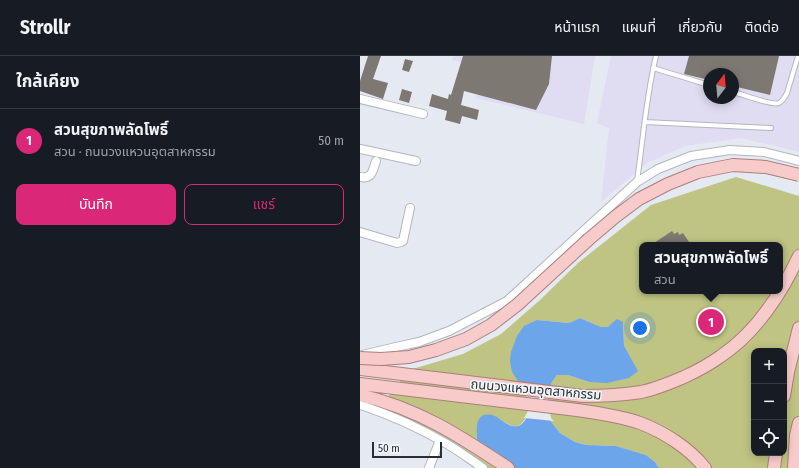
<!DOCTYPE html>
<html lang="th">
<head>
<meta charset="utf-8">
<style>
  :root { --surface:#171b24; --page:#242831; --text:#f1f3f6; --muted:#9ea1a6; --line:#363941; --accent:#db2777 }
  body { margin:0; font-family:"Fira Sans Condensed","Noto Sans Thai",sans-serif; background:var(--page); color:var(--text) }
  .controls { position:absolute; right:12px; bottom:12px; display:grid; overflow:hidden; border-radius:8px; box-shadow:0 2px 10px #0003 }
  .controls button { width:36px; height:36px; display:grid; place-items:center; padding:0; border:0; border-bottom:1px solid var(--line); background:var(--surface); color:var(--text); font:20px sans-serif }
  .compass { position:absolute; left:343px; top:12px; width:36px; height:36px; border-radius:50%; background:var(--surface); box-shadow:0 2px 10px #0003; rotate:16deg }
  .scale { position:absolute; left:12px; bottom:10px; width:70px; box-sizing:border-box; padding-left:4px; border:2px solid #2b2d30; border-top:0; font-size:11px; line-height:14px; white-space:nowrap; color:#2b2d30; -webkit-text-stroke:3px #f2f7fe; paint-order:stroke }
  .you { position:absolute; left:280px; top:272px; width:14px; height:14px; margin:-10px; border:3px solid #fff; border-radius:50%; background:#1a73e8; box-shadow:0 0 0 6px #1a73e833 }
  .badge { display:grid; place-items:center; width:26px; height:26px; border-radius:50%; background:var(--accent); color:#fff; font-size:13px; font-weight:700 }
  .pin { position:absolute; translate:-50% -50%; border:2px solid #fff; box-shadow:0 1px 4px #0006 }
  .popup { position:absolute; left:279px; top:186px; width:144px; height:52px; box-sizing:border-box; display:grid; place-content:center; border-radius:8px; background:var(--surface); filter:drop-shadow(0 1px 3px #0005); font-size:13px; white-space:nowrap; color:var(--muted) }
  .popup b { font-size:15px; color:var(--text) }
  .popup::after { content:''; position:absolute; left:50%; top:100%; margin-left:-8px; border:8px solid transparent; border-top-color:var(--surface) }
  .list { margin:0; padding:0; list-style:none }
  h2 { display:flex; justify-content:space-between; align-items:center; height:52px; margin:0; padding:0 16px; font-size:17px }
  h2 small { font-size:13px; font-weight:400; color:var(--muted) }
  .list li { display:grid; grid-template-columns:26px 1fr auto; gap:12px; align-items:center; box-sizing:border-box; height:64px; padding:0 16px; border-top:1px solid var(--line) }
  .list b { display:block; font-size:15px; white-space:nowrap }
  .list p { margin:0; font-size:13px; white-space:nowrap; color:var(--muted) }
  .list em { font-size:13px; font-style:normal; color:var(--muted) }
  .actions { display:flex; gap:8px; padding:12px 16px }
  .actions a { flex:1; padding:9px 0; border:1px solid var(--accent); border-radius:8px; text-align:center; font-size:14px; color:var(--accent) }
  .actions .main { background:var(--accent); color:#fff }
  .icon { flex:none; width:22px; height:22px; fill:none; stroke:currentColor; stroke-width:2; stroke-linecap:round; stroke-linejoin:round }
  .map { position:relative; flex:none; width:439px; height:412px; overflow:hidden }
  header { display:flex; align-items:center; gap:24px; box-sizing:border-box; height:56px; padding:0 20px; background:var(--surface); border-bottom:1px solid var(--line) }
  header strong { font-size:19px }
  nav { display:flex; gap:22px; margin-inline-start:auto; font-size:14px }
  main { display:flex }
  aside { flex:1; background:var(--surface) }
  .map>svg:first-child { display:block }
  .industrial { fill:#e0dcf2; fill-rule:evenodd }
  .green { fill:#bfc482; fill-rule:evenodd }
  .water { fill:#6ca5e9 }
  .pier { fill:#e4e9f2 }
  .building { fill:#7d7871 }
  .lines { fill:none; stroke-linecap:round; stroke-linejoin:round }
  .lane-casing { stroke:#b2b7bf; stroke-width:6 }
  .street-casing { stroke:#b2b7bf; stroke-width:10 }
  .primary-casing { stroke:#ac7e7d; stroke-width:14 }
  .lane { stroke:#fff; stroke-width:4 }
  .street { stroke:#fff; stroke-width:8 }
  .primary { stroke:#f7cbca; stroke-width:12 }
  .primary-bridge-casing { stroke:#ac7e7d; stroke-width:14; stroke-linecap:butt }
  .primary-bridge { stroke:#f7cbca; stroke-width:12 }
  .labels { text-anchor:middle; stroke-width:3; stroke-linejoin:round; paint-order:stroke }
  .street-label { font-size:13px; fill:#2b2d30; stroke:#f2f7fe }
</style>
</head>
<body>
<header>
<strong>Strollr</strong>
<nav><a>หน้าแรก</a><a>แผนที่</a><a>เกี่ยวกับ</a><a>ติดต่อ</a></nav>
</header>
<main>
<aside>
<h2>ใกล้เคียง<small></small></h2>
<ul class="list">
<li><span class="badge">1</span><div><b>สวนสุขภาพลัดโพธิ์</b><p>สวน · ถนนวงแหวนอุตสาหกรรม</p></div><em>50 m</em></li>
</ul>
<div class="actions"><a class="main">บันทึก</a><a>แชร์</a></div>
</aside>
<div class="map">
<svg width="439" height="412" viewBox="0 0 439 412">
  <rect width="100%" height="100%" fill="#e4e9f2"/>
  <path class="industrial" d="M93 0H235L224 68 116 42 124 12 92 4Z
    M251 0H439V96L381 82 325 90 287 107 241 146 249 72 237 67ZM349 18H373V42H349Z"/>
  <path class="green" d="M376 121 439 140V412H299L295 406 286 399 256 390 226 389 215 386 200 377 189 363 186 343 192 326 197 319H208L229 326 264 290 263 266 248 271H241L220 262 209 267 177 264 170 343 167 361 161 368 156 371 150 369 132 359 151 412H123L88 388 17 355 49 314 103 298 141 278 180 244 218 207 291 149ZM282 189H420V235H282ZM394 295H424V397H394Z"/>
  <path class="water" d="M220 262 241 271H248L257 263 263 266 264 290 278 315 269 322 247 327 229 326 208 319H197L192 326 186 343 189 363 200 377 215 386 226 389 256 390 286 399 295 406 299 412H151L118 390C117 379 112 355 132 359 143 362 156 382 167 361 169 357 169 348 170 343L152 316 150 305 151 296 157 280 164 270 177 264 209 267Z"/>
  <path class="pier" d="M157 327 192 331 188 343 191 362 194 365 164 362 168 355V343Z"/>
  <path class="building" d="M8 0H21L13 23 28 27 23 43 0 35V25Z
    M103 0H192L189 28 176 54 104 35 101 49 119 54 117 64 102 60 100 68 85 64 87 55 69 50 72 38 88 43 89 38 91 39Z
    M329 0H419L410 39 373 30V18H349V24L324 18Z
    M45 3 53 5 49 16 42 14Z
    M42 33 52 36 49 47 39 44Z
    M312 175 314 178 318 176 319 179 323 177 331 189H291Z"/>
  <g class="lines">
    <defs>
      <path id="lane" d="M293 12 349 29
        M373 36C382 38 412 50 419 47 423 45 425 41 427 37L438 0
        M285 66 411 72
        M277 125C283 84 286 41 296 0"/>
      <path id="street" d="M0 43 63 58
        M0 93 56 105
        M0 121C12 124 13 114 16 105
        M0 176 37 187 41 186 43 185 50 152
        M2 299 36 291 59 286 89 275 147 245 277 126 298 113 331 100 370 94 404 96 439 105
        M0 346 1 349C31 359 60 372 87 388 99 395 111 404 123 412
        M69 412 80 384"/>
      <path id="primary" d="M0 313 223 340C243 340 262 339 281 336 296 333 310 327 324 321 337 315 350 308 361 300 397 276 421 238 439 200
        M0 328 217 354C238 357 260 360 280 367 304 376 329 392 345 412
        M0 339C57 352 100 380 148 412
        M424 340 428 316 439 272
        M414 412 416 397
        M434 412 436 379 439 367"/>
    </defs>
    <use href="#lane" class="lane-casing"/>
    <use href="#street" class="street-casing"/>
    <use href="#primary" class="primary-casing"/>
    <use href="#lane" class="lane"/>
    <use href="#street" class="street"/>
    <use href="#primary" class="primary"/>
    <defs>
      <path id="primary-bridge" d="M0 302 21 303 49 301 76 294 106 283 131 269 157 249 229 183 255 161 279 143 308 128 338 116 373 109 406 111 439 119"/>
    </defs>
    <use href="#primary-bridge" class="primary-bridge-casing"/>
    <use href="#primary-bridge" class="primary-bridge"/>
  </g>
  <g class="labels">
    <g class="street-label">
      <text transform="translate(176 333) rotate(5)" y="5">ถนนวงแหวนอุตสาหกรรม</text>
    </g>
  </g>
</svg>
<div class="controls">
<button>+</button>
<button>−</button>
<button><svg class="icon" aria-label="locate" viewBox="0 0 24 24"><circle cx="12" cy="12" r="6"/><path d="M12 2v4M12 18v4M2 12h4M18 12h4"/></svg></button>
</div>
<svg class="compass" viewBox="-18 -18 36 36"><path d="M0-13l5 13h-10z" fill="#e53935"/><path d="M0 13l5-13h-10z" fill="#9ea1a6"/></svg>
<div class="scale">50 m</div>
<div class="you"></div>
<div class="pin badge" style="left:351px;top:266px">1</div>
<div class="popup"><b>สวนสุขภาพลัดโพธิ์</b>สวน</div>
</div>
</main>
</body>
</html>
